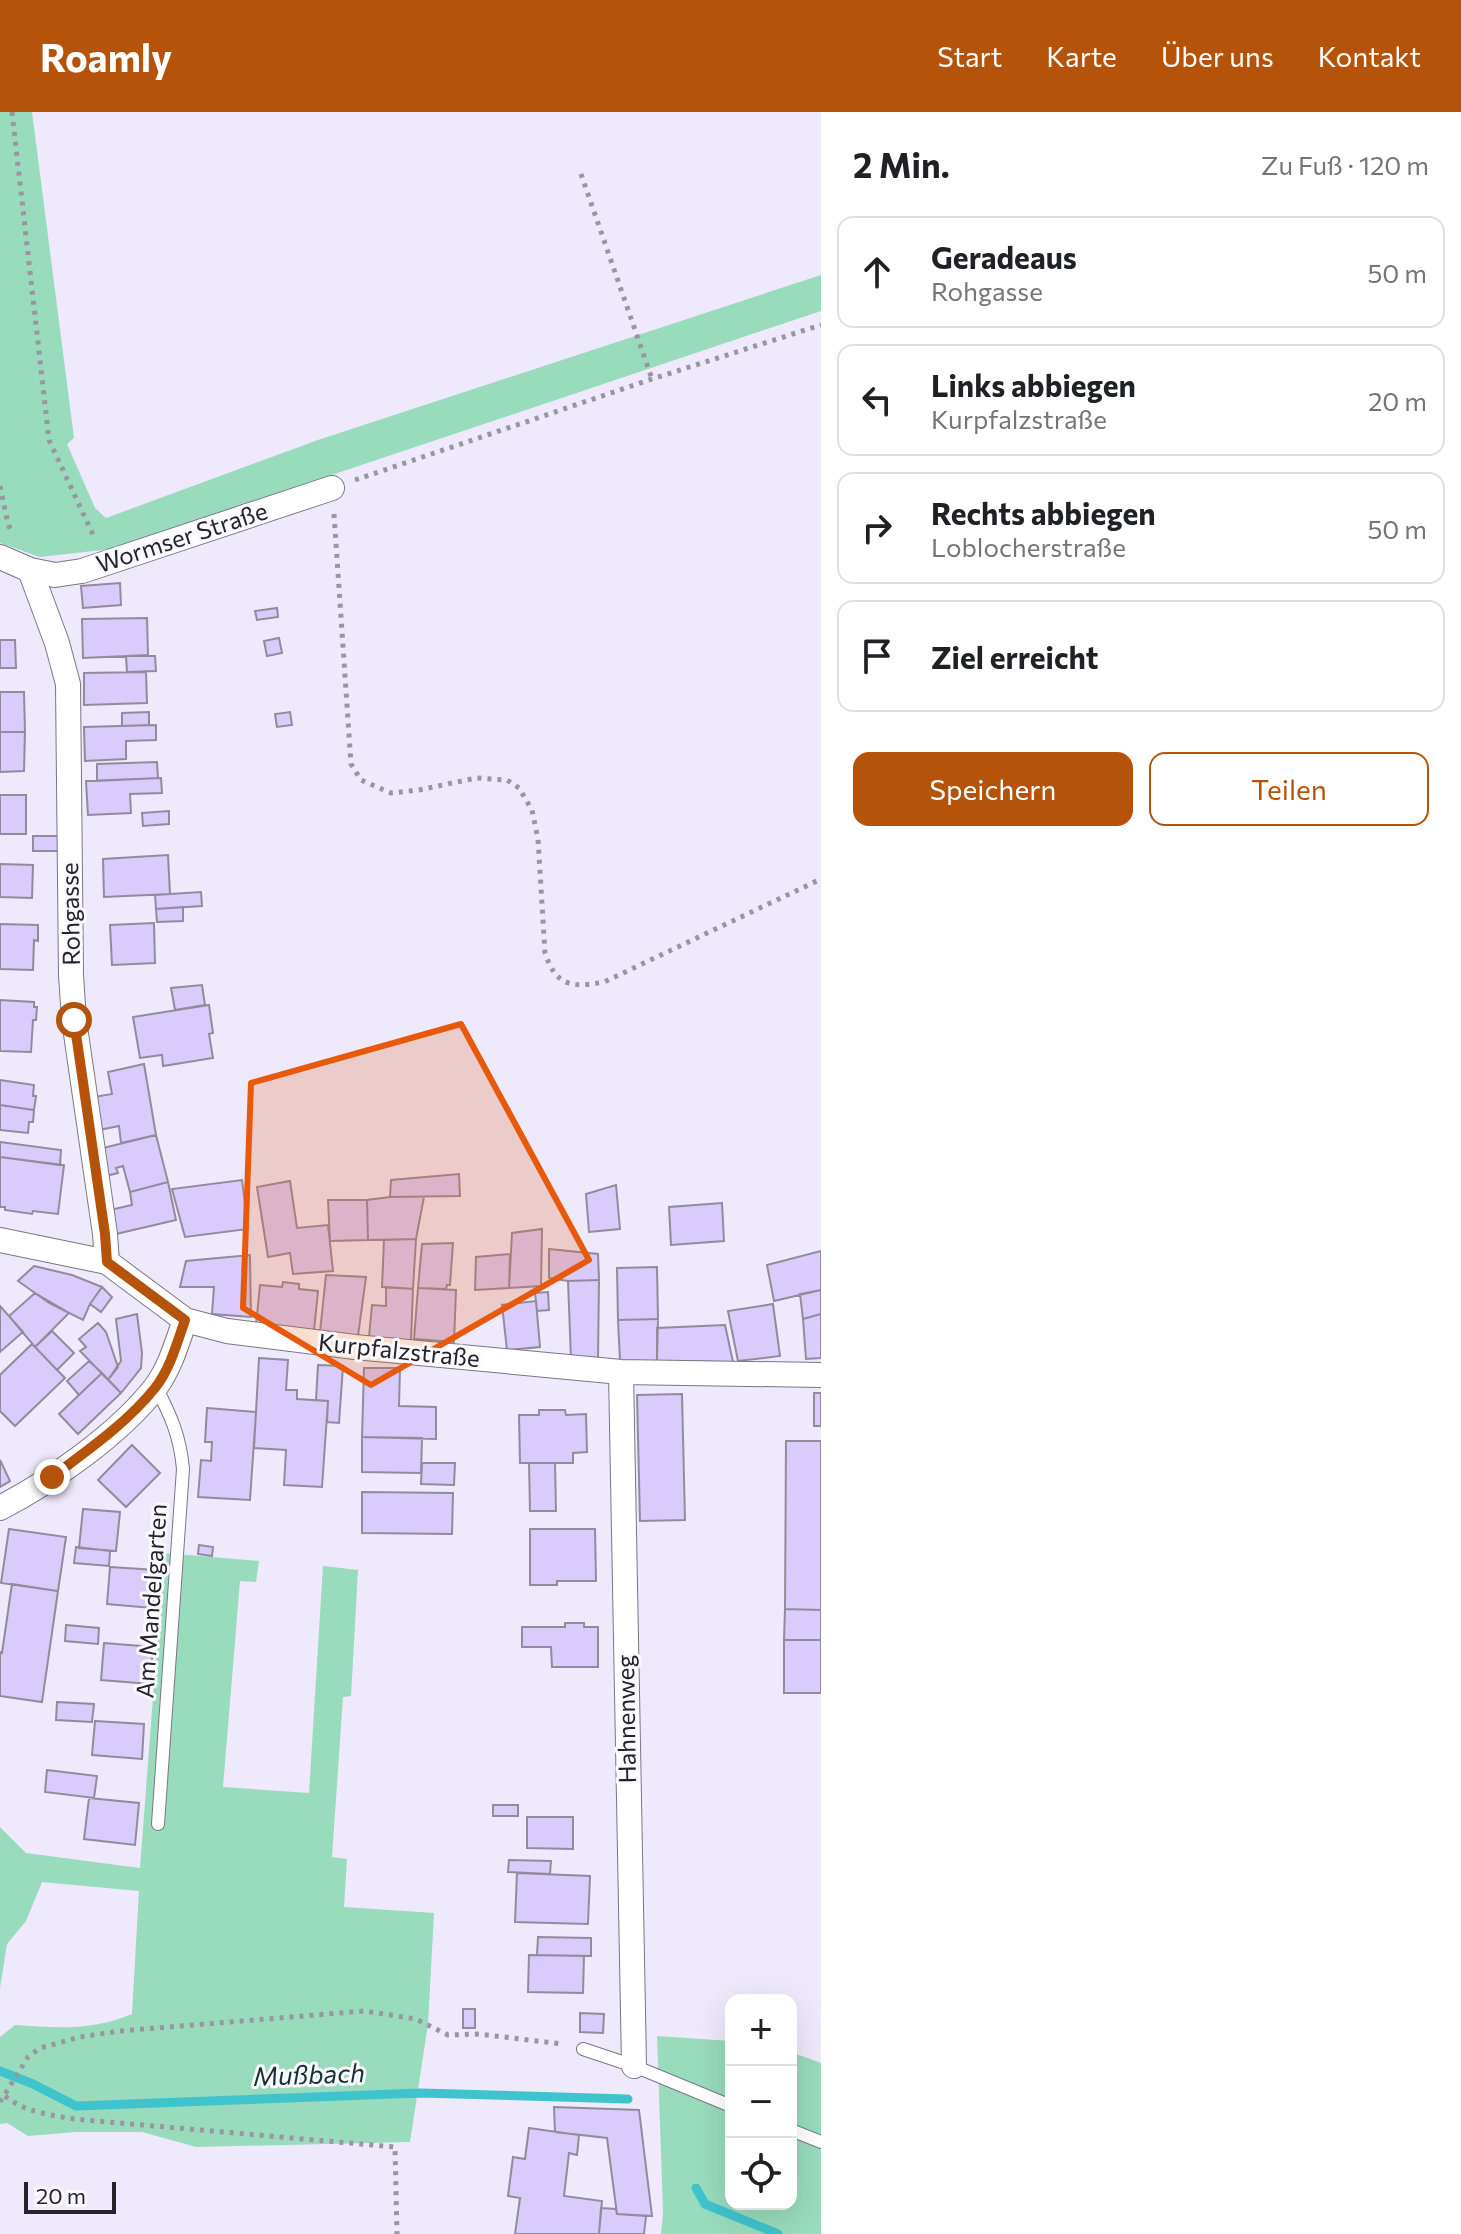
<!DOCTYPE html>
<html lang="de">
<head>
<meta charset="utf-8">
<style>
  :root { --surface:#fff; --page:#f2f2f2; --text:#202124; --muted:#757577; --line:#e0e0e0; --accent:#b45309 }
  body { margin:0; font-family:Commissioner,sans-serif; background:var(--page); color:var(--text) }
  .controls { position:absolute; right:24px; bottom:24px; display:grid; overflow:hidden; border-radius:16px; box-shadow:0 8px 32px #0002 }
  .controls button { width:72px; height:72px; display:grid; place-items:center; padding:0; border:0; border-bottom:2px solid var(--line); background:var(--surface); color:var(--text); font:40px sans-serif }
  .scale { position:absolute; left:24px; bottom:20px; width:92px; box-sizing:border-box; padding-left:8px; border:4px solid #252329; border-top:0; font-size:22px; line-height:28px; white-space:nowrap; color:#252329; -webkit-text-stroke:6px #faf9fd; paint-order:stroke }
  .stop { position:absolute; width:24px; height:24px; margin:-18px; border:6px solid #b45309; border-radius:50%; background:#fff }
  .stop.end { background:#b45309; border-color:#fff; box-shadow:0 2px 8px #0008 }
  .list { margin:0; padding:0; list-style:none }
  h2 { display:flex; justify-content:space-between; align-items:center; height:104px; margin:0; padding:0 32px; font-size:34px }
  h2 small { font-size:26px; font-weight:400; color:var(--muted) }
  .list li { display:grid; grid-template-columns:52px 1fr auto; gap:24px; align-items:center; box-sizing:border-box; height:112px; margin:0 16px 16px; padding:0 16px; border:2px solid var(--line); border-radius:16px }
  .list b { display:block; font-size:30px; white-space:nowrap }
  .list p { margin:0; font-size:26px; white-space:nowrap; color:var(--muted) }
  .list em { font-size:26px; font-style:normal; color:var(--muted) }
  .actions { display:flex; gap:16px; padding:24px 32px }
  .actions a { flex:1; padding:18px 0; border:2px solid var(--accent); border-radius:16px; text-align:center; font-size:28px; color:var(--accent) }
  .actions .main { background:var(--accent); color:#fff }
  .icon { flex:none; width:44px; height:44px; fill:none; stroke:currentColor; stroke-width:2; stroke-linecap:round; stroke-linejoin:round }
  .map { position:relative; flex:none; width:821px; height:2122px; overflow:hidden }
  header { display:flex; align-items:center; gap:48px; box-sizing:border-box; height:112px; padding:0 40px; background:var(--accent); color:#fff }
  header strong { font-size:38px }
  nav { display:flex; gap:44px; margin-inline-start:auto; font-size:28px }
  main { display:flex }
  aside { flex:1; background:var(--surface) }
  .map>svg:first-child { display:block }
  .green { fill:#99dbbd }
  .lines { fill:none; stroke-linecap:round; stroke-linejoin:round }
  .stream { stroke:#3fc4cd; stroke-width:9 }
  .building { fill:#d9cbfb; stroke:#918c9c; stroke-width:2 }
  .lane-casing { stroke:#7a7686; stroke-width:14 }
  .street-casing { stroke:#7a7686; stroke-width:26 }
  .path { stroke:#9996a2; stroke-width:5; stroke-dasharray:4 6; stroke-linecap:butt }
  .lane { stroke:#fff; stroke-width:12 }
  .street { stroke:#fff; stroke-width:24 }
  .route { stroke:#b45309; stroke-width:10 }
  .marked { fill:#e8590c; fill-opacity:0.2; stroke:#e8590c; stroke-width:6; stroke-linejoin:round }
  .labels { text-anchor:middle; stroke-width:6; stroke-linejoin:round; paint-order:stroke }
  .street-label { font-size:24px; fill:#252329; stroke:#faf9fd }
  .water-label { font-size:26px; font-style:italic; fill:#182f30; stroke:#faf9fd }
</style>
</head>
<body>
<header>
<strong>Roamly</strong>
<nav><a>Start</a><a>Karte</a><a>Über uns</a><a>Kontakt</a></nav>
</header>
<main>
<div class="map">
<svg width="821" height="2122" viewBox="0 0 821 2122">
  <rect width="100%" height="100%" fill="#eee9fb"/>
  <path class="green" d="M0 0H32L74 326 67 332 95 396 106 406 318 328 821 163V199L111 437 40 445 0 431Z
    M164 1441 259 1449 256 1470 240 1469 223 1675 309 1681 323 1454 358 1458 351 1584 343 1585 332 1745 347 1747 344 1795 434 1801 428 1912 410 2030 196 2035 142 2020H75L28 2024 7 2011 0 2012V1925L15 1913C57 1916 92 1919 132 1902L139 1779 42 1770 26 1809 7 1832 0 1876V1715L26 1741 140 1756Z
    M657 1924 731 1929V2092H791V1940L821 1951V2122H661L663 2100Z"/>
  <g class="lines">
    <path class="stream" d="M0 1959 33 1972 76 1994 421 1981 628 1987
      M696 2076 705 2092 778 2122"/>
  </g>
  <path class="building" d="M120 471 121 493 83 496 81 474Z
    M277 496 278 505 257 508 255 499Z
    M147 506 148 543 83 546 82 507Z
    M279 526 282 541 267 544 264 529Z
    M0 528H15L16 556H0Z
    M126 544H155L156 559 127 560Z
    M146 560 147 591 84 593V561Z
    M0 580H24L25 620H0Z
    M149 600V613L122 614V601Z
    M290 600 292 613 277 615 275 602Z
    M156 613V628L126 629V647L85 649 84 615Z
    M0 620H25L24 659 0 660Z
    M157 650 158 666 97 669V652Z
    M161 666 162 681 130 682 131 701 88 703 86 669Z
    M0 683H26V722H0Z
    M169 699V712L143 714 142 701Z
    M33 724H62V739H33Z
    M168 743 170 782 104 785 103 747Z
    M0 752 33 753 32 786 0 785Z
    M201 780 202 794 156 797 155 783Z
    M183 795V809L157 810 156 797Z
    M154 811 155 851 112 853 110 813Z
    M0 812 38 813V829L34 828 33 858 0 857Z
    M202 873 205 893 175 898 171 876Z
    M0 888 34 890V895H37L36 908H33L31 940 0 939Z
    M209 893 213 921 209 922 213 946 163 954 162 943 140 946 133 905Z
    M144 952 156 1023 121 1031 119 1014 99 1018 94 985 112 982 108 960Z
    M0 968 34 973 33 984H36L34 998 0 993Z
    M0 993 34 998 33 1010H29L28 1021 0 1018Z
    M156 1023 168 1070 130 1080 123 1054 116 1056 118 1061 106 1064 99 1037Z
    M0 1030 61 1038 60 1053 0 1045Z
    M0 1045 64 1053 58 1102 33 1099 32 1102 5 1098V1095H0Z
    M459 1062 460 1084 390 1085 391 1068Z
    M242 1068 248 1117 185 1125 172 1077Z
    M290 1069 297 1116 328 1113 333 1159 293 1162 290 1141 268 1145 257 1075Z
    M168 1070 176 1108 116 1122 110 1098 132 1093 130 1080Z
    M616 1073 620 1117 589 1120 586 1082Z
    M390 1085H424L416 1127 368 1128 367 1088Z
    M328 1088H367L368 1128 330 1129Z
    M722 1091 724 1129 671 1133 669 1095Z
    M542 1117 541 1174 509 1176 512 1121Z
    M416 1127 413 1177 382 1175 384 1128Z
    M453 1131 450 1173H447L446 1177 418 1176 422 1132Z
    M549 1137 598 1142 599 1168 568 1169 549 1166Z
    M821 1139V1178L774 1189 767 1153Z
    M510 1142 509 1176 475 1178 476 1145Z
    M250 1143 251 1205 212 1202 214 1175H180L186 1149Z
    M34 1154 72 1163 102 1175 90 1192 83 1208 49 1191 18 1169Z
    M657 1155 658 1207 618 1208 617 1156Z
    M326 1163 366 1165 358 1224 320 1220Z
    M599 1168 598 1248 571 1247 568 1169Z
    M283 1170 299 1172V1177L318 1179 314 1219 256 1213 260 1173 282 1175Z
    M102 1175 112 1185 101 1200 90 1192Z
    M386 1175 413 1177 411 1229 369 1225 372 1193 386 1194Z
    M418 1176 456 1178 454 1230 414 1227Z
    M821 1178V1202L803 1207 800 1182Z
    M548 1180 549 1198 537 1199 535 1181Z
    M35 1181 69 1201 35 1235 9 1204Z
    M536 1189 540 1235 507 1238 502 1193Z
    M773 1192 780 1244 738 1249 728 1199Z
    M0 1194 23 1220 0 1240Z
    M137 1202 142 1241 141 1256 121 1281 108 1268 121 1249 116 1207Z
    M821 1202V1246L806 1247 803 1207Z
    M658 1207 657 1249H620L618 1208Z
    M98 1211 106 1220 118 1255 108 1268 80 1239 86 1235 79 1227Z
    M725 1213 733 1250 657 1249V1216Z
    M52 1219 74 1241 57 1258 35 1235Z
    M32 1232 65 1266 15 1314 0 1299V1263Z
    M259 1246 288 1248 286 1278H297V1287L328 1289 322 1375 284 1373 286 1338 254 1336Z
    M89 1249 102 1261 79 1283 67 1269Z
    M318 1253 343 1254 339 1311 327 1310 328 1289 316 1288Z
    M364 1256H400L399 1294 436 1295V1327L362 1325Z
    M102 1261 121 1281 78 1322 59 1302Z
    M814 1281H821V1314H814Z
    M682 1282 685 1408 640 1409 637 1283Z
    M207 1296 256 1300 250 1388 198 1385 201 1348 211 1349 212 1330H205Z
    M539 1298H565L566 1303 586 1302 587 1340 573 1341V1351H520L519 1303H539Z
    M362 1325 422 1326 421 1361 362 1360Z
    M786 1329H821V1498L785 1497Z
    M132 1333 160 1361 126 1395 98 1368Z
    M0 1348 10 1369 0 1375Z
    M422 1351H455L454 1373 421 1372Z
    M529 1351H555L556 1399H530Z
    M362 1380 453 1381 452 1422 362 1421Z
    M83 1397 120 1400 116 1439 79 1436Z
    M9 1417 66 1425 58 1479 1 1471Z
    M530 1417H595L596 1469H557V1473H530Z
    M199 1433 213 1435 212 1444 198 1442Z
    M76 1435 110 1439 109 1454 74 1451Z
    M110 1455 156 1458 152 1496 107 1492Z
    M12 1472 58 1479 42 1590 0 1584V1540L2 1541Z
    M785 1497 821 1498V1528H784Z
    M565 1511H584V1515H598V1555H552L551 1535H522V1515H565Z
    M66 1513 99 1516 98 1532 65 1529Z
    M784 1528H821V1581H784Z
    M104 1531 153 1535 150 1572 101 1568Z
    M57 1590 94 1592 92 1610 56 1608Z
    M95 1609 144 1612 142 1647 92 1643Z
    M47 1658 97 1664 94 1686 45 1680Z
    M89 1686 139 1691 135 1733 84 1727Z
    M493 1693H518V1704H493Z
    M527 1705H573V1737L527 1736Z
    M509 1748 551 1749 550 1762 508 1760Z
    M517 1761 590 1764 588 1812 515 1810Z
    M538 1825 591 1826V1844L537 1843Z
    M529 1843 584 1844 583 1881 528 1880Z
    M463 1897H475V1916H463Z
    M580 1901 604 1902 603 1921 580 1920Z
    M554 1995 639 1998 652 2104 617 2102 607 2026 555 2020Z
    M529 2016 579 2023 577 2043 569 2041 564 2084 602 2089 599 2122H515L520 2086 508 2084 513 2045 525 2047Z
    M601 2096 616 2097 617 2102 646 2104 644 2122H599Z"/>
  <g class="lines">
    <defs>
      <path id="lane" d="M156 1275C171 1304 180 1324 183 1357L158 1712
        M583 1937 634 1954 731 1994
        M791 2018 821 2030"/>
      <path id="street" d="M0 445 30 458 55 463 82 459 332 376
        M30 458 57 531 68 572 71 863 74 908 105 1122 107 1150
        M0 1128 107 1150 185 1208 227 1219 355 1235 621 1260 821 1263
        M621 1260 634 1954
        M0 1396C52 1369 119 1322 155 1276 170 1256 177 1231 185 1208"/>
    </defs>
    <use href="#lane" class="lane-casing"/>
    <use href="#street" class="street-casing"/>
    <path class="path" d="M12 0 49 328 95 427
      M581 62 652 267
      M355 368 652 267 821 213
      M0 374 8 412 12 421
      M334 402 351 652 361 668 391 681 419 678 476 666 507 668 519 676 532 698 538 727 545 841C556 874 571 876 604 870L821 767
      M5 1984C24 2000 51 2003 74 2007L395 2035 397 2122
      M0 1990 28 1945 40 1936 80 1925 120 1919 364 1899 416 1907 448 1923 479 1922 562 1932"/>
    <use href="#lane" class="lane"/>
    <use href="#street" class="street"/>
  </g>
  <g class="lines">
    <path class="route" d="M52 1365C88 1338 127 1311 155 1276 170 1257 177 1231 185 1208L107 1150 105 1122 74 908"/>
  </g>
  <path class="marked" d="M461 912 589 1148 371 1273 243 1196 251 971Z"/>
  <g class="labels">
    <g class="street-label">
      <text transform="translate(182 426) rotate(-18)" y="8">Wormser Straße</text>
      <text transform="translate(71 802) rotate(-91)" y="8">Rohgasse</text>
      <text transform="translate(399 1239) rotate(6)" y="8">Kurpfalzstraße</text>
      <text transform="translate(152 1489) rotate(-86)" y="8">Am Mandelgarten</text>
      <text transform="translate(627 1607) rotate(-91)" y="8">Hahnenweg</text>
    </g>
    <g class="water-label">
      <text transform="translate(309 1963) rotate(-2)" y="9">Mußbach</text>
    </g>
  </g>
</svg>
<div class="controls">
<button>+</button>
<button>−</button>
<button><svg class="icon" aria-label="locate" viewBox="0 0 24 24"><circle cx="12" cy="12" r="6"/><path d="M12 2v4M12 18v4M2 12h4M18 12h4"/></svg></button>
</div>
<div class="scale">20 m</div>
<div class="stop" style="left:74px;top:908px"></div>
<div class="stop end" style="left:52px;top:1365px"></div>
</div>
<aside>
<h2>2 Min.<small>Zu Fuß · 120 m</small></h2>
<ul class="list">
<li><svg class="icon" aria-label="ahead" viewBox="0 0 24 24"><path d="M12 20V5M6 11l6-6 6 6"/></svg><div><b>Geradeaus</b><p>Rohgasse</p></div><em>50 m</em></li>
<li><svg class="icon" aria-label="left" viewBox="0 0 24 24"><path d="M17 20v-9H6M10 6l-5 5 5 5"/></svg><div><b>Links abbiegen</b><p>Kurpfalzstraße</p></div><em>20 m</em></li>
<li><svg class="icon" aria-label="right" viewBox="0 0 24 24"><path d="M7 20v-9h11M14 6l5 5-5 5"/></svg><div><b>Rechts abbiegen</b><p>Loblocherstraße</p></div><em>50 m</em></li>
<li><svg class="icon" aria-label="arrive" viewBox="0 0 24 24"><path d="M6 21V4h12l-3 4 3 4H6"/></svg><div><b>Ziel erreicht</b></div></li>
</ul>
<div class="actions"><a class="main">Speichern</a><a>Teilen</a></div>
</aside>
</main>
</body>
</html>
